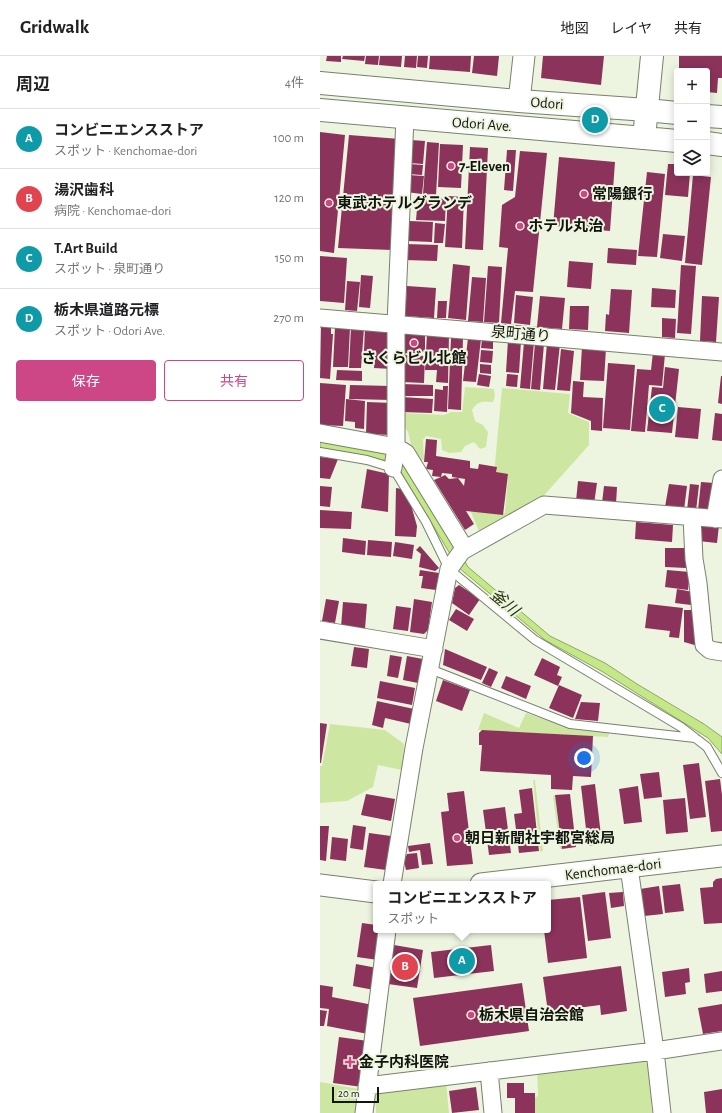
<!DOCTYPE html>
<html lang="ja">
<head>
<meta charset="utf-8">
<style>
  :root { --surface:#fff; --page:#f6f6f6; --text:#202124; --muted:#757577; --line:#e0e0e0; --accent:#cd4686 }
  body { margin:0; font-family:"Alegreya Sans","Noto Sans JP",sans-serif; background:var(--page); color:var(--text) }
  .controls { position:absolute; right:12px; top:12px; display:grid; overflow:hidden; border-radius:4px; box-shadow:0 2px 10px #0003 }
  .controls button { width:36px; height:36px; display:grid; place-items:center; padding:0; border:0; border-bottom:1px solid var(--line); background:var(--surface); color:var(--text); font:20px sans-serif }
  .scale { position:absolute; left:12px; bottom:10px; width:47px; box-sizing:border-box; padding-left:4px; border:2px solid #12150e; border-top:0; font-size:11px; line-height:14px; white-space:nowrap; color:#12150e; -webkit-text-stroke:3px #edf5e0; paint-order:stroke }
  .you { position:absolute; left:264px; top:702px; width:14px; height:14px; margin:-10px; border:3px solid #fff; border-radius:50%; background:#1a73e8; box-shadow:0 0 0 6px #1a73e833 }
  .badge { display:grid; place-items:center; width:26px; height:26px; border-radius:50%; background:var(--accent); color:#fff; font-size:13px; font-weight:700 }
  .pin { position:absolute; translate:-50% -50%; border:2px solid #fff; box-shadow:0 1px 4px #0006 }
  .popup { position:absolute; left:53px; top:825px; width:178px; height:52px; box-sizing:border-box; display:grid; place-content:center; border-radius:4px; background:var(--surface); filter:drop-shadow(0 1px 3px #0005); font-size:13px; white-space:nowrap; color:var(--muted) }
  .popup b { font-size:15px; color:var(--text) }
  .popup::after { content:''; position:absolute; left:50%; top:100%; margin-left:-8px; border:8px solid transparent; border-top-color:var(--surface) }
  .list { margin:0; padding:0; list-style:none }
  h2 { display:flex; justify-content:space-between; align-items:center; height:52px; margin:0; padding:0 16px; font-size:17px }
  h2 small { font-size:13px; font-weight:400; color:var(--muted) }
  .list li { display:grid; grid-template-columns:26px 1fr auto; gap:12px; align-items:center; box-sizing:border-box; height:60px; padding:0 16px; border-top:1px solid var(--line) }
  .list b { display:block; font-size:15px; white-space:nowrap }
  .list p { margin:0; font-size:13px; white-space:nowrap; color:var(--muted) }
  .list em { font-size:13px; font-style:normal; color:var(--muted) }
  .actions { display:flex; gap:8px; padding:12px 16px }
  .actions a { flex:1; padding:9px 0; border:1px solid var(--accent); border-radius:4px; text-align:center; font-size:14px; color:var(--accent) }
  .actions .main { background:var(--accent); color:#fff }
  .icon { flex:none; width:22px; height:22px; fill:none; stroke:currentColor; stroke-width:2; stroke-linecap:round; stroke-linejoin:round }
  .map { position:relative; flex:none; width:402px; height:1057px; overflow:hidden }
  header { display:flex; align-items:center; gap:24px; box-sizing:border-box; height:56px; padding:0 20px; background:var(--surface); border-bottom:1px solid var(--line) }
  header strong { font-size:19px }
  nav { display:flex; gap:22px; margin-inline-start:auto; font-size:14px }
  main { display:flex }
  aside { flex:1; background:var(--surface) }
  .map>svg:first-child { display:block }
  .green { fill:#cde7a3 }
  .water { fill:#c4e788; stroke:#8fa863 }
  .building { fill:#8b335b; fill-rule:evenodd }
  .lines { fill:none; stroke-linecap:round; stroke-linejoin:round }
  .service-casing { stroke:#78806d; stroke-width:10 }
  .minor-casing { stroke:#78806d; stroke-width:19 }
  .tertiary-casing { stroke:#78806d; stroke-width:23 }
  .primary-casing { stroke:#78806d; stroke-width:24 }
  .trunk-casing { stroke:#78806d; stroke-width:24 }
  .service { stroke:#fff; stroke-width:8 }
  .minor { stroke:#fff; stroke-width:17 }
  .tertiary { stroke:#fff; stroke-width:21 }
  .primary { stroke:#fff; stroke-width:22 }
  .trunk { stroke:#fff; stroke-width:22 }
  .poi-dot { fill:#cd4686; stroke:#edf5e0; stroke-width:1.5 }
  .labels { text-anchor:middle; stroke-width:4; stroke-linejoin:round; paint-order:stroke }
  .street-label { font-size:15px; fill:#12150e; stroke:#edf5e0 }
  .poi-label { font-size:15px; font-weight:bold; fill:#12150e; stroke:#edf5e0; text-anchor:start }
  .water-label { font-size:16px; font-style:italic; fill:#29350e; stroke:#edf5e0 }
</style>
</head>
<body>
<header>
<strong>Gridwalk</strong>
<nav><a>地図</a><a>レイヤ</a><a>共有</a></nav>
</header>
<main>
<aside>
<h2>周辺<small>4件</small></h2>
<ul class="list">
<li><span class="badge" style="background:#0f9aa8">A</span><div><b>コンビニエンスストア</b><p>スポット · Kenchomae-dori</p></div><em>100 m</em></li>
<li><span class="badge" style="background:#e0444e">B</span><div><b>湯沢歯科</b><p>病院 · Kenchomae-dori</p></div><em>120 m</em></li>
<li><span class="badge" style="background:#0f9aa8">C</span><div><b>T.Art Build</b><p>スポット · 泉町通り</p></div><em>150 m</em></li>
<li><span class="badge" style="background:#0f9aa8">D</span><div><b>栃木県道路元標</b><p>スポット · Odori Ave.</p></div><em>270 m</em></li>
</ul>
<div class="actions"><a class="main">保存</a><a>共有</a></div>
</aside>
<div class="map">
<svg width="402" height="1057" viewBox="0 0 402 1057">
  <rect width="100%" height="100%" fill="#edf5e0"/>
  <path class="green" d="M145 331 174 333 175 340 173 346C162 346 159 344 152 354L155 365 163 369 168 376 166 391 160 393 154 386 145 390 141 396 129 397 122 394 121 383 106 380 103 384 104 404H101L92 392 88 376 81 365 84 357 124 359 131 356H142Z
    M182 332 250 338 248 357 269 366V389L219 445 198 459 159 475 150 454 185 457 188 419 174 418Z
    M164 657 199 672 206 657 252 673 289 677 288 681 158 674Z
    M10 668 65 674 84 688 82 714 58 709 53 731 27 745 0 747V710H2Z
    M213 724H215L223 795 220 796Z
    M235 739 242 793H240L233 740Z
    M320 1000 328 1009 332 1057H211V1043L218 1040 217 1014Z
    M0 1026 39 1033 36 1057H0Z
    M126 1026 129 1057H56L55 1040 66 1032Z"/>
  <path class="water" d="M0 382 82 400 148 511 230 580 285 607 317 628 384 668 402 681V698L388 682 283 616 225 584 138 511 79 413 68 405 0 392Z"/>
  <path class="building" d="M7 0H21V6L6 5Z
    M23 0H45L44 5 22 3Z
    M46 0H59L58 9 45 8Z
    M60 0H82L81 11 59 9Z
    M85 0H97L96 12 84 11Z
    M98 0H108L107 12 97 11Z
    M110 0H151L150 16 109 13Z
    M154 0H179L177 20 152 17Z
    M223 0H284L281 29 221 22Z
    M359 0H402V22H398L397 37 387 36V15H359Z
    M0 76 25 79 14 197 0 195Z
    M29 79 80 83 72 194 18 192Z
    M91 84 105 85 103 108 89 107Z
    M107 86 119 87 116 139 103 138Z
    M120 88 143 89 141 132 118 131Z
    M150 91 168 92 163 194 145 193Z
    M187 94H196L193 135 184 134Z
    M200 95 227 97 213 236 195 235 191 268 181 267 188 192 179 191 182 149 195 141Z
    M239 101 295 106 290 175 233 170Z
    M89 108 103 109 102 119 88 118Z
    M348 108H357V117H370L368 141 345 139Z
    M327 116 345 118 337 201 318 200Z
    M88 119 104 120 102 138 86 136Z
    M373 119 391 121 382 209 365 207Z
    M128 140 144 141 142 192 125 191Z
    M98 141 126 143 125 165 96 164Z
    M89 165 113 166 112 186 88 185Z
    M115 167 125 168 123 187H114Z
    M343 178 365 180 362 205 340 202Z
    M86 188 118 189 117 205 85 204Z
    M288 192 317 194 316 209 287 207Z
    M0 200 27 202 24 247 0 245Z
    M249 205 273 207 271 233 247 231Z
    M133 208 150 210 146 264 128 262Z
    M361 209 376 210 371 278 357 277Z
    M168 210 182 211 179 267 164 266Z
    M41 219 53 220 50 252 39 251Z
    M152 221 166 222 163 266 148 265Z
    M27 225 40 226 37 255 25 254Z
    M87 230 116 232 114 262 85 260Z
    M332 232 356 234 355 252 331 251Z
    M291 233 312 234 309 277 285 275 286 258 289 259Z
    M196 239 213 241 210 269 194 267Z
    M220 240 245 242 242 273 217 271Z
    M382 240 399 241 396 286 380 285Z
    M118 245H127L126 262H117Z
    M250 250H269L268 274 249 273Z
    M342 262 356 263 355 282 342 281Z
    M1 269H11V278H13L10 323 0 322Z
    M15 271 30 272 28 311H13Z
    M31 271 44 272 41 312H29Z
    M45 272 74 273 72 313 54 312 55 295H44Z
    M83 277 105 278V296H97V298L83 297Z
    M107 278H129L128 327 116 326 117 314H105Z
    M131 282H143L141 354 128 353Z
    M148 282 161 283 156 326 143 325Z
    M162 284H173V293L161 292Z
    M188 284 201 285 199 317 186 316Z
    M204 286H214L210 333 200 332Z
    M215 287 224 288 220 334 211 333Z
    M227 287 240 288 235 334 223 333Z
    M262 291 286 292 284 325 260 324Z
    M241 293 254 295 250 335 237 334Z
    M161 294 173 295 172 307 160 306Z
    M333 296 345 298 342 330 329 329 325 376 311 375 317 313 331 314Z
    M83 299 105 300 104 327 82 326Z
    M288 307 315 309 310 374 283 372Z
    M160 308 171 309V318L160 317Z
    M345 311 359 313 352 377 327 375 332 331 343 332Z
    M17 314 42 315V325L16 324Z
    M159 318 171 320 169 331 157 329Z
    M187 318 198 319 197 331 186 330Z
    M401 320H402V348L398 347Z
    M253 325 264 326 263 341 283 342 282 375 271 374V365L251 357Z
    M0 327 26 329 23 370 0 369Z
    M82 328 113 329V340H81Z
    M30 329 71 330V344L29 343Z
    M123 330H128L127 356 114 355 115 333 123 334Z
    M82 341 113 343 112 357 81 356Z
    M26 343 45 345 44 373 35 372V366L25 365Z
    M47 346 72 347 71 379 46 378Z
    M358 351 381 353 378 383 355 381Z
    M395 357 402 358V385L392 384Z
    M106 383 117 384 116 400 150 405V412L158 413 159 408 177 411 176 416 188 418 183 459 146 455 154 468 145 474 114 424 121 421 112 420 113 414 106 413 108 406H104ZM122 417 132 418V421L145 423 144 430 138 422 129 423 125 419 121 421Z
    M0 401 18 403 10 423 0 422Z
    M47 413 69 418 68 456 41 452Z
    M258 425 277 427 274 448 256 445Z
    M381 426 394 427 390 456 378 454Z
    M349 428 367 430 364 454 345 451Z
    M370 428 379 429 376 455 367 454Z
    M0 430 12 431 10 451 0 450Z
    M284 430 297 431 296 448 282 447Z
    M76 432 82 433 91 449 97 470 96 481 75 480Z
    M0 454 32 456 31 473 0 472Z
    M316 466 353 469 352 486 315 483Z
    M380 467 399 469 397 487 378 485Z
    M23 482 46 485 45 499 22 496Z
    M48 484 72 486 71 501 47 499Z
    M75 486 94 489 92 503 73 500Z
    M100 490 119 512 115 515 99 511 101 498 96 494Z
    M345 492H367L366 512 345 511Z
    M100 514 119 517 116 534 101 532 103 520H99Z
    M347 514 370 516 368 534 345 531Z
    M139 529 160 543 149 559 132 547 135 532Z
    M357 533 373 536 371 549 355 547Z
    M6 543 19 545 15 567 2 565Z
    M94 543 112 546 108 574 104 578 90 576Z
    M23 546 47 548 45 573 21 571Z
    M328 548 363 552 359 582 349 581 350 575 325 572Z
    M76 550 91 552 88 575 73 573Z
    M136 553 154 563 147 575 129 564Z
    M364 554H375L378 590 364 586Z
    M34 591 49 593 47 612 31 610Z
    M125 593 167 611 161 624 123 609Z
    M70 599 82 601 78 622 67 620Z
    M87 600 108 604 103 628 83 624Z
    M222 602 240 611 237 619 242 621 238 630 214 619Z
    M169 612 178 616 171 631 162 627Z
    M186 620 211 630 206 643 181 632Z
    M123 624 150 634 142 655 116 645Z
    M60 625 95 632 92 649 57 642Z
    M239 629 262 639 253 662 229 652Z
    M57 645 94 653 91 668 65 662 63 672 52 669Z
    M261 646 280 647 278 665 255 663Z
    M0 667 7 668 1 707H0Z
    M162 674 273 680 271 721 253 720 252 734 231 733V719L160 715 162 689H159V677Z
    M379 707 386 761 370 763 363 709Z
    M339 716 342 741 324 743 320 718Z
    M400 723 402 739V775L391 776 385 725Z
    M275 728 282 788 268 790 261 730Z
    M318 730 322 766 304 768 299 733Z
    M212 732 219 795 199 797 194 758 202 757 199 734Z
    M144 735 153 808 127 810 121 756 129 755 127 737Z
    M46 738 75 743 71 765 41 759Z
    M250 738 256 791 242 793 235 739Z
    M365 742 368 776 346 778 343 744Z
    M185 751 191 797 169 799 163 754Z
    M33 769 46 771 43 794 30 792Z
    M0 770H9L6 805 0 804Z
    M49 777 71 780 66 814 44 811Z
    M12 781 28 783 26 805 10 803Z
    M110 787 113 808 102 809 100 794 89 796 88 790Z
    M97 797 99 812 86 814 84 805 87 798Z
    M402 822V867L384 868 380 832 393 831V826L396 823Z
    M360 828 364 855 345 857 342 830Z
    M339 830 343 858 324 860 320 833Z
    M285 836 291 882 268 885 262 839Z
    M303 836 304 850 291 852 289 837Z
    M260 841 267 902 228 907 224 874H228V844Z
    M42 867 56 869V874H62L58 904 37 901Z
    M74 889 103 894 97 932 68 928Z
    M171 889 174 915 114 922 111 896Z
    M36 908 57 912 54 934 33 930Z
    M301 910 307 955 281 959 280 949 228 956 223 921Z
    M369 912 370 926 365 927 366 938 345 941 342 916Z
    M402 915V935L386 937 384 918Z
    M202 927 209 975 100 990 93 942Z
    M0 929 13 931 12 941 53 949 48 978 7 970 9 953 0 952Z
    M402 948V975L383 978 378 952Z
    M0 954 7 955 4 970H0Z
    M19 981 48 985 42 1031 13 1027Z
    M187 1027H204V1037H215V1057H195V1042H187Z
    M156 1031 159 1054 132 1057 129 1035Z
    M402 1033V1057H386L384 1036Z"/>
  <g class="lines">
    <defs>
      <path id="service" d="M0 396 47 404 73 412 106 466 129 513 215 584 361 671 387 691 402 717
        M110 613 250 668 375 682"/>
      <path id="minor" d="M0 262 402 296
        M0 377 76 391 86 397 145 493
        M73 412 76 391V267L85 62
        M372 461 374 503 378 527 384 589 390 594 402 596
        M395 463 402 423
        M0 574 114 593
        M309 811 335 995 342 1057
        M72 828 94 692 129 513 142 495 224 449 402 463
        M169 1015 173 1057
        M47 1030 335 995 402 985
        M44 1057 67 874"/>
      <path id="tertiary" d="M199 45 204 0
        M161 828 402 800
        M0 829 56 836"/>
      <path id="primary" d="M0 27 199 45 327 54
        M0 54 324 82"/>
      <path id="trunk" d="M332 0 324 82 357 85
        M327 54 357 57
        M387 60 402 61
        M387 87 402 89"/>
    </defs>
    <use href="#service" class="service-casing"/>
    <use href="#minor" class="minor-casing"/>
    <use href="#tertiary" class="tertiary-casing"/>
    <use href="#primary" class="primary-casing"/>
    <use href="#trunk" class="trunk-casing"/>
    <use href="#service" class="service"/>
    <use href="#minor" class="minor"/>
    <use href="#tertiary" class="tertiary"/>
    <use href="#primary" class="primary"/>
    <use href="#trunk" class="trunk"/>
  </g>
  <g class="poi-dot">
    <circle cx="131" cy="110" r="4"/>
    <circle cx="264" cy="138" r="4"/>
    <circle cx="9" cy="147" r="4"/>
    <circle cx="200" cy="170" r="4"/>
    <circle cx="94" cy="287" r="4"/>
    <circle cx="137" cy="782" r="4"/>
    <circle cx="151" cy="959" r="4"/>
    <path d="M28 1000h4v4h4v4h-4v4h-4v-4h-4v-4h4z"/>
  </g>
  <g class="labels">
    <g class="street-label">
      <text transform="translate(227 47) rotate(4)" y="5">Odori</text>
      <text transform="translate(162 68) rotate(4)" y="5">Odori Ave.</text>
      <text transform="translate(201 278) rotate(5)" y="5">泉町通り</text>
      <text transform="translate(293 813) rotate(-7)" y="5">Kenchomae-dori</text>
    </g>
    <g class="poi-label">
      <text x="139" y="115">7-Eleven</text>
      <text x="272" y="143">常陽銀行</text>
      <text x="17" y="152">東武ホテルグランデ</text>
      <text x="208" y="175">ホテル丸治</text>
      <text x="94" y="307" text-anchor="middle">さくらビル北館</text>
      <text x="145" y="787">朝日新聞社宇都宮総局</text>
      <text x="159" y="964">栃木県自治会館</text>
      <text x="39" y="1011">金子内科医院</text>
    </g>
    <g class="water-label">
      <text transform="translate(185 546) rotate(40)" y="6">釜川</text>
    </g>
  </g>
</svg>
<div class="controls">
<button>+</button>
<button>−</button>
<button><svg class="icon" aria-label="layers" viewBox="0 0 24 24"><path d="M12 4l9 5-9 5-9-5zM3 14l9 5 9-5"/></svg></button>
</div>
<div class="scale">20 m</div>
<div class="you"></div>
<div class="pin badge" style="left:142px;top:905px;background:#0f9aa8">A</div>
<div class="popup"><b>コンビニエンスストア</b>スポット</div>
<div class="pin badge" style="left:85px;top:911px;background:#e0444e">B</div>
<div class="pin badge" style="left:342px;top:353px;background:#0f9aa8">C</div>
<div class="pin badge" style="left:275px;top:64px;background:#0f9aa8">D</div>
</div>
</main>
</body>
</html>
